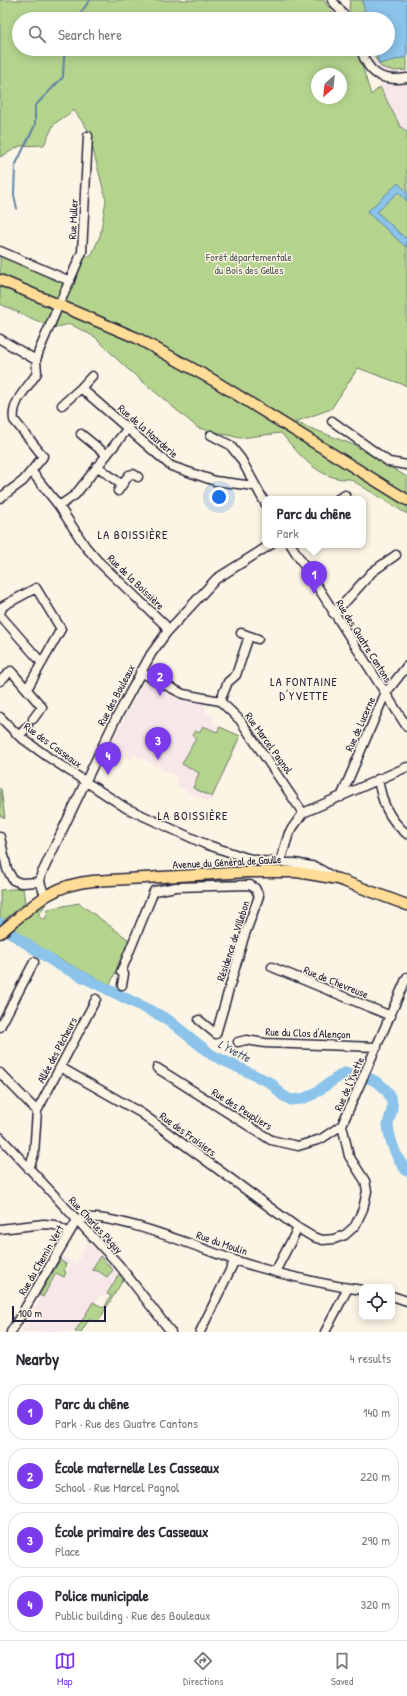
<!DOCTYPE html>
<html lang="en">
<head>
<meta charset="utf-8">
<style>
  :root { --surface:#fff; --page:#f2f2f3; --text:#2b2b33; --muted:#7c7c81; --line:#e1e1e2; --accent:#7c3aed }
  body { margin:0; font-family:"Patrick Hand",sans-serif; background:var(--page); color:var(--text) }
  .controls { position:absolute; right:12px; bottom:12px; display:grid; overflow:hidden; border-radius:8px; box-shadow:0 2px 10px #0003 }
  .controls button { width:36px; height:36px; display:grid; place-items:center; padding:0; border:0; border-bottom:1px solid var(--line); background:var(--surface); color:var(--text); font:20px sans-serif }
  .compass { position:absolute; left:311px; top:68px; width:36px; height:36px; border-radius:50%; background:var(--surface); box-shadow:0 2px 10px #0003; rotate:207deg }
  .scale { position:absolute; left:12px; bottom:10px; width:94px; box-sizing:border-box; padding-left:4px; border:2px solid #22223b; border-top:0; font-size:11px; line-height:14px; white-space:nowrap; color:#22223b; -webkit-text-stroke:3px #fcf5e5; paint-order:stroke }
  .you { position:absolute; left:219px; top:497px; width:14px; height:14px; margin:-10px; border:3px solid #fff; border-radius:50%; background:#1a73e8; box-shadow:0 0 0 6px #1a73e833 }
  .badge { display:grid; place-items:center; width:26px; height:26px; border-radius:50%; background:var(--accent); color:#fff; font-size:13px; font-weight:700 }
  .pin { position:absolute; translate:-50% -33px; filter:drop-shadow(0 1px 2px #0008) }
  .pin::after { content:''; position:absolute; top:21px; width:14px; height:12px; background:inherit; clip-path:polygon(0 0,100% 0,50% 100%) }
  .popup { position:absolute; left:262px; top:496px; width:104px; height:52px; box-sizing:border-box; display:grid; place-content:center; border-radius:8px; background:var(--surface); filter:drop-shadow(0 1px 3px #0005); font-size:13px; white-space:nowrap; color:var(--muted) }
  .popup b { font-size:15px; color:var(--text) }
  .popup::after { content:''; position:absolute; left:50%; top:100%; margin-left:-8px; border:8px solid transparent; border-top-color:var(--surface) }
  .list { margin:0; padding:0; list-style:none }
  h2 { display:flex; justify-content:space-between; align-items:center; height:52px; margin:0; padding:0 16px; font-size:17px }
  h2 small { font-size:13px; font-weight:400; color:var(--muted) }
  .list li { display:grid; grid-template-columns:26px 1fr auto; gap:12px; align-items:center; box-sizing:border-box; height:56px; margin:0 8px 8px; padding:0 8px; border:1px solid var(--line); border-radius:16px }
  .list b { display:block; font-size:15px; white-space:nowrap }
  .list p { margin:0; font-size:13px; white-space:nowrap; color:var(--muted) }
  .list em { font-size:13px; font-style:normal; color:var(--muted) }
  .icon { flex:none; width:22px; height:22px; fill:none; stroke:currentColor; stroke-width:2; stroke-linecap:round; stroke-linejoin:round }
  .map { position:relative; flex:none; width:407px; height:1332px; overflow:hidden }
  .search { position:absolute; background:var(--surface); box-shadow:0 2px 10px #0003; left:12px; right:12px; top:12px; height:44px; display:flex; align-items:center; gap:10px; box-sizing:border-box; padding:0 14px; border-radius:22px; color:var(--muted); font-size:15px }
  .sheet { height:308px; background:var(--surface) }
  nav { display:flex; justify-content:space-around; align-items:center; box-sizing:border-box; height:56px; border-top:1px solid var(--line); background:var(--surface); font-size:11px; color:var(--muted) }
  nav a { display:grid; justify-items:center; gap:2px }
  nav .on { color:var(--accent) }
  .map>svg:first-child { display:block }
  .built { fill:#f8e7e8 }
  .green { fill:#b4d48e; stroke:#6b7b64; fill-rule:evenodd }
  .water { fill:#8bc3ea; stroke:#6183a4 }
  .lines { fill:none; stroke-linecap:round; stroke-linejoin:round }
  .stream { stroke:#6183a4; stroke-width:2 }
  .river { stroke:#8bc3ea; stroke-width:11 }
  .minor-casing { stroke:#22223b; stroke-width:11 }
  .major-casing { stroke:#22223b; stroke-width:13 }
  .minor { stroke:#fcf5e5; stroke-width:8 }
  .major { stroke:#ffdd96; stroke-width:10 }
  .labels { text-anchor:middle; stroke-width:3; stroke-linejoin:round; paint-order:stroke }
  .street-label { font-size:11px; fill:#22223b; stroke:#fcf5e5 }
  .park-label { font-size:11px; fill:#4e5754; stroke:#fcf5e5 }
  .neighbourhood-label { font-size:12px; letter-spacing:1px; fill:#22223b; stroke:#fcf5e5 }
  .water-label { font-size:12px; font-style:italic; fill:#425270; stroke:#fcf5e5 }
</style>
</head>
<body>
<div class="map">
<svg width="407" height="1332" viewBox="0 0 407 1332">
  <rect width="100%" height="100%" fill="#fcf5e5"/>
  <filter id="ink" filterUnits="userSpaceOnUse"><feTurbulence type="fractalNoise" baseFrequency=".025" numOctaves="2"/><feDisplacementMap in="SourceGraphic" scale="8" xChannelSelector="R" yChannelSelector="G"/><feConvolveMatrix kernelMatrix="1 2 1 2 8 2 1 2 1" color-interpolation-filters="sRGB"/></filter>
  <g filter="url(#ink)">
    <path class="built" d="M407 0V132L400 126 384 98 371 49H388V19Z
      M144 681 178 699 204 701 207 713 213 716V723L241 737 211 803 176 786 177 777 134 754 131 760 109 748Z
      M88 1241 119 1274 107 1294 104 1297 100 1295 80 1332H20L56 1272 64 1277 70 1267 60 1260 62 1256 76 1264Z"/>
    <path class="green" d="M0 0H324L337 19H19V49H357L371 95 380 87 400 126 407 132V386L358 368 331 409 295 422 354 445 407 477V514L350 479C319 481 299 454 281 433L240 438 198 428 123 365 95 337 70 324 53 328 0 304V254L70 283 84 256H91L100 236 106 200 88 130 74 110 54 124 44 145 20 146 0 157ZM317 74H341V98H317Z
      M350 0H407V70L394 71 381 67 370 49H388V19H356L349 10Z
      M203 726 217 732 220 727 240 736 212 797 193 788 199 773 182 764 196 738 193 736 195 731 199 733Z
      M0 788 1 789 5 818 0 816Z
      M23 888 25 903 0 923V890Z
      M48 900 38 916 44 920 47 915 48 909 79 903 129 940 110 985 24 941 10 929Z
      M100 1256 113 1270 107 1277 98 1271 92 1270Z
      M60 1260 66 1264 64 1271 66 1272 64 1277 56 1273 43 1297 39 1295Z
      M119 1274 124 1278 98 1322 90 1318 81 1332H75L93 1302 104 1308 111 1296 107 1294Z"/>
    <path class="water" d="M362 0H407V57L379 64 375 49H388V19H367Z
      M398 183 407 192V201L398 192 377 212 405 238 407 237 406 247 367 212Z"/>
    <g class="lines">
      <path class="stream" d="M76 19 90 0
        M35 106 63 77 64 57 69 49
        M17 209 14 195 15 166 35 125V107"/>
      <path class="river" d="M0 923 15 936 57 964 167 1019 212 1055 271 1083 282 1095 291 1100 302 1099 312 1095 344 1073C363 1075 387 1080 392 1103 394 1110 388 1119 388 1126 390 1142 397 1160 407 1171"/>
      <defs>
        <path id="minor" d="M332 0 347 19
          M361 49C368 74 382 82 407 78
          M0 251 70 281
          M62 298 82 252 88 136
          M0 339 36 360
          M81 388 171 466 215 481 254 486
          M62 405 81 388 92 376
          M332 421 389 462 407 465
          M81 434 107 455
          M211 435 230 445 241 459 265 503
          M97 466 122 485
          M32 472 59 506 85 546 98 561 165 625 167 632
          M118 491 129 475 133 474 138 477
          M0 498 23 481 42 458 43 456 14 420C11 401 28 388 37 373L36 360 39 351 57 309
          M338 499 345 495
          M59 506 75 495 128 428
          M291 545 407 727
          M0 613 3 606 36 588 61 629 27 689
          M333 613 347 600 372 572 396 555
          M0 615 42 663
          M241 633 258 639
          M140 672 183 694 220 701 240 720 303 813
          M0 681 11 671 42 707 33 719
          M220 701 228 682 236 675 249 636
          M0 717 19 736 48 757 126 808 205 844 247 858 261 861 295 863 316 867 332 876
          M19 736 28 726
          M378 779C382 802 388 819 407 834
          M341 797 385 694 407 666
          M0 837 7 869 13 880 21 883 40 882
          M280 862 289 833 303 813 407 767
          M45 896 40 882 41 875 114 722 151 654 167 632 216 579 270 545
          M272 967 391 1016
          M122 985 124 974 121 972 154 891 176 887 250 885 255 888 259 896 244 937 216 1034 199 1020
          M0 1027 34 962
          M238 1042 246 1040 265 1043 377 1047
          M60 1067 141 1113 298 1228 313 1237 323 1240 334 1239 345 1235 355 1226 363 1209 367 1191 365 1181 349 1156 342 1125 407 977
          M157 1068 271 1140 298 1146 321 1139 342 1125
          M0 1073 37 1111
          M0 1137 119 1265 171 1332
          M29 1169 34 1154 37 1111 96 999
          M77 1220C102 1207 205 1250 234 1260 275 1273 319 1284 362 1290
          M0 1229 44 1224 55 1225 69 1233
          M275 1272 298 1228
          M392 1296 407 1301
          M11 1332 77 1220
          M200 1332 235 1260
          M325 1332 348 1288"/>
        <path id="major" d="M0 280 137 338 213 380 407 500
          M0 933C33 906 49 885 93 881L248 872H297L338 879 407 905"/>
      </defs>
      <use href="#minor" class="minor-casing"/>
      <use href="#major" class="major-casing"/>
      <use href="#minor" class="minor"/>
      <use href="#major" class="major"/>
    </g>
  </g>
  <g class="labels">
    <g class="street-label">
      <text transform="translate(73 219) rotate(-87)" y="4">Rue Muller</text>
      <text transform="translate(148 431) rotate(41)" y="4">Rue de la Haarderie</text>
      <text transform="translate(136 582) rotate(44)" y="4">Rue de la Boissière</text>
      <text transform="translate(364 641) rotate(58)" y="4">Rue des Quatre Cantons</text>
      <text transform="translate(116 695) rotate(-62)" y="4">Rue des Bouleaux</text>
      <text transform="translate(360 724) rotate(-66)" y="4">Rue de Lucerne</text>
      <text transform="translate(269 743) rotate(54)" y="4">Rue Marcel Pagnol</text>
      <text transform="translate(53 745) rotate(36)" y="4">Rue des Casseaux</text>
      <text transform="translate(227 862) rotate(-3)" y="4">Avenue du Général de Gaulle</text>
      <text transform="translate(233 941) rotate(-72)" y="4">Résidence de Villebon</text>
      <text transform="translate(336 982) rotate(22)" y="4">Rue de Chevreuse</text>
      <text transform="translate(308 1033) rotate(2)" y="4">Rue du Clos d'Alençon</text>
      <text transform="translate(57 1050) rotate(-62)" y="4">Allée des Pêcheurs</text>
      <text transform="translate(349 1084) rotate(-66)" y="4">Rue de l'Yvette</text>
      <text transform="translate(242 1109) rotate(32)" y="4">Rue des Peupliers</text>
      <text transform="translate(188 1134) rotate(36)" y="4">Rue des Fraisiers</text>
      <text transform="translate(96 1225) rotate(47)" y="4">Rue Charles Péguy</text>
      <text transform="translate(222 1243) rotate(19)" y="4">Rue du Moulin</text>
      <text transform="translate(41 1260) rotate(-60)" y="4">Rue du Chemin Vert</text>
    </g>
    <g class="park-label">
      <text x="249" y="261">Forêt départementale<tspan x="249" dy="13">du Bois des Gelles</tspan></text>
    </g>
    <g class="neighbourhood-label">
      <text x="133" y="539">LA BOISSIÈRE</text>
      <text x="304" y="686">LA FONTAINE<tspan x="304" dy="14">D'YVETTE</tspan></text>
      <text x="193" y="820">LA BOISSIÈRE</text>
    </g>
    <g class="water-label">
      <text transform="translate(234 1051) rotate(27)" y="4">L'Yvette</text>
    </g>
  </g>
</svg>
<div class="controls">
<button><svg class="icon" aria-label="locate" viewBox="0 0 24 24"><circle cx="12" cy="12" r="6"/><path d="M12 2v4M12 18v4M2 12h4M18 12h4"/></svg></button>
</div>
<svg class="compass" viewBox="-18 -18 36 36"><path d="M0-13l5 13h-10z" fill="#e53935"/><path d="M0 13l5-13h-10z" fill="#7c7c81"/></svg>
<div class="scale">100 m</div>
<div class="you"></div>
<div class="pin badge" style="left:314px;top:594px">1</div>
<div class="popup"><b>Parc du chêne</b>Park</div>
<div class="pin badge" style="left:160px;top:696px">2</div>
<div class="pin badge" style="left:158px;top:760px">3</div>
<div class="pin badge" style="left:108px;top:775px">4</div>
<div class="search"><svg class="icon" aria-label="search" viewBox="0 0 24 24"><circle cx="10" cy="10" r="6"/><path d="M15 15l6 6"/></svg>Search here</div>
</div>
<section class="sheet">
<h2>Nearby<small>4 results</small></h2>
<ul class="list">
<li><span class="badge">1</span><div><b>Parc du chêne</b><p>Park · Rue des Quatre Cantons</p></div><em>140 m</em></li>
<li><span class="badge">2</span><div><b>École maternelle Les Casseaux</b><p>School · Rue Marcel Pagnol</p></div><em>220 m</em></li>
<li><span class="badge">3</span><div><b>École primaire des Casseaux</b><p>Place</p></div><em>290 m</em></li>
<li><span class="badge">4</span><div><b>Police municipale</b><p>Public building · Rue des Bouleaux</p></div><em>320 m</em></li>
</ul>
</section>
<nav>
<a class="on"><svg class="icon" aria-label="map" viewBox="0 0 24 24"><path d="M3 6l6-2 6 2 6-2v14l-6 2-6-2-6 2zM9 4v14M15 6v14"/></svg>Map</a>
<a><svg class="icon" aria-label="directions" viewBox="0 0 24 24"><path d="M12 3l9 9-9 9-9-9zM9 14v-3h6M13 9l2 2-2 2"/></svg>Directions</a>
<a><svg class="icon" aria-label="saved" viewBox="0 0 24 24"><path d="M7 4h10v16l-5-4-5 4z"/></svg>Saved</a>
</nav>
</body>
</html>
